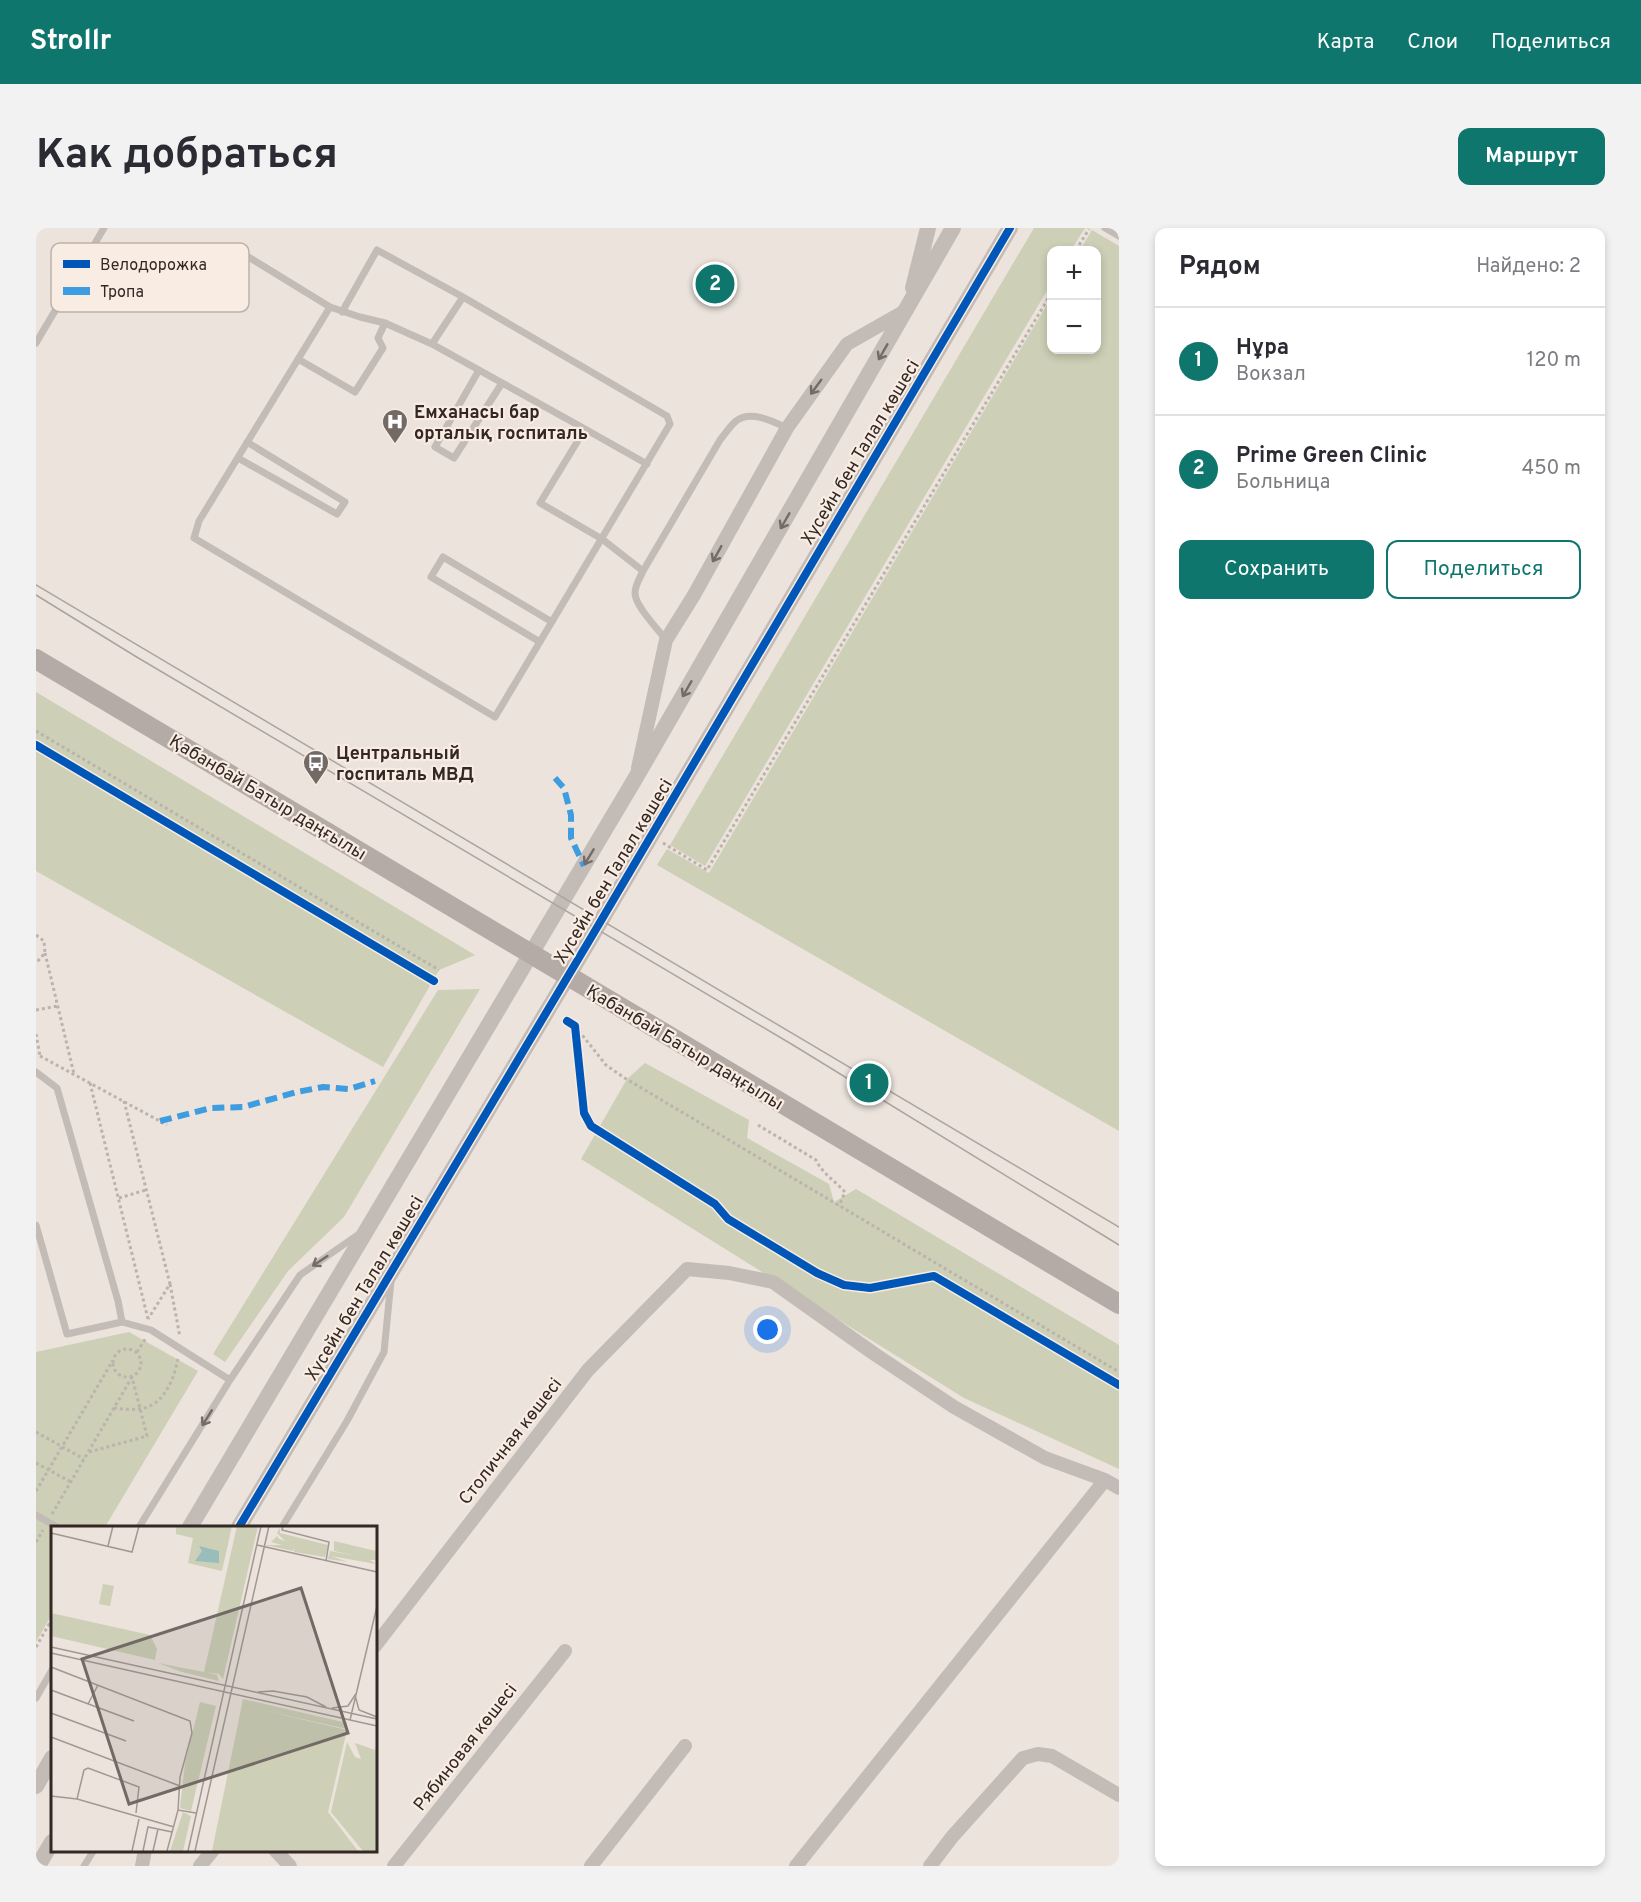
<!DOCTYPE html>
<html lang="ru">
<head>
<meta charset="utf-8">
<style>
  :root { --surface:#fff; --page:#f2f2f3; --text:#2b2b33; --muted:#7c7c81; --line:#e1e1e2; --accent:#0f766e }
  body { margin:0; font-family:Overpass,sans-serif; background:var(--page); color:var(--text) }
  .controls { position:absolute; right:18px; top:18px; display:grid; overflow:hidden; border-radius:12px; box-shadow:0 3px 9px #0003 }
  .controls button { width:54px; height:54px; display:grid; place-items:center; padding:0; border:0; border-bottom:2px solid var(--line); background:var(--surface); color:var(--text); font:30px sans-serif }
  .you { position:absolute; left:732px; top:1102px; width:21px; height:21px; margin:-15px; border:4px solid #fff; border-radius:50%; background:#1a73e8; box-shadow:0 0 0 9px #1a73e833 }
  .badge { display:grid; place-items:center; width:39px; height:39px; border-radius:50%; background:var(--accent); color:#fff; font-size:20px; font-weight:700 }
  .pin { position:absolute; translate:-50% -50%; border:3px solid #fff; box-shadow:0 2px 6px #0006 }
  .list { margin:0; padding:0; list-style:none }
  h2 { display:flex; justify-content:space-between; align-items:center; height:78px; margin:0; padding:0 24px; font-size:26px }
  h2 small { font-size:20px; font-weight:400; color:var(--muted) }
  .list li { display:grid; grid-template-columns:39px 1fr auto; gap:18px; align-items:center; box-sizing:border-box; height:108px; padding:0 24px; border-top:2px solid var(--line) }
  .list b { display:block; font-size:22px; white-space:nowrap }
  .list p { margin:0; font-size:20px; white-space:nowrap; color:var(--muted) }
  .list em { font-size:20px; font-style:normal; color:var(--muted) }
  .actions { display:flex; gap:12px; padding:18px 24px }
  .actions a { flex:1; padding:14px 0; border:2px solid var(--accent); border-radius:12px; text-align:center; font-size:21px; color:var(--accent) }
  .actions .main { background:var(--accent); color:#fff }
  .map { position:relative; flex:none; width:1083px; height:1638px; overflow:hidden; border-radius:12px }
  header { display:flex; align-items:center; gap:36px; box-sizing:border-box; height:84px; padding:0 30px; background:var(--accent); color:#fff }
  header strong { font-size:28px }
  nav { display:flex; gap:33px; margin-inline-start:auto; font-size:21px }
  .intro { display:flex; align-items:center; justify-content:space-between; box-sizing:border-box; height:144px; padding:0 36px }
  h1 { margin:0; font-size:42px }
  .button { padding:15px 27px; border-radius:12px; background:var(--accent); color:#fff; font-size:21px; font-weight:700 }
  main { display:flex; gap:36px; padding:0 36px }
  aside { flex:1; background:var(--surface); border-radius:12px; box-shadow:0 3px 9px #0003 }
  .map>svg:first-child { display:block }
  .green { fill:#cdcfb6 }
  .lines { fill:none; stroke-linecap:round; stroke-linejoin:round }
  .path { stroke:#bcb3ae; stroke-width:3; stroke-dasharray:3 3; stroke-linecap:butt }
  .service { stroke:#c3bbb6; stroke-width:7 }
  .minor { stroke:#c3bbb6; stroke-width:14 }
  .tertiary { stroke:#c3bbb6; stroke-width:16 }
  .secondary { stroke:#b4aba6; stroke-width:20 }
  .tram { stroke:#aba4a0; stroke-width:1.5 }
  .quiet { stroke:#3e9ce0; stroke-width:6; stroke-dasharray:12 6; stroke-linecap:butt }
  .cycleway-casing { stroke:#f9ece2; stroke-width:11 }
  .cycleway { stroke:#0057b8; stroke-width:8 }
  .oneway { stroke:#746a66 }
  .labels { text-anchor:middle; stroke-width:4.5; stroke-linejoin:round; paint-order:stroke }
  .poi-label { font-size:18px; font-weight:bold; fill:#332825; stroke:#f9ece2; text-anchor:start }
  .street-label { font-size:18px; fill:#332825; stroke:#f9ece2 }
  .inset-road { fill:none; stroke:#a19893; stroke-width:1.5 }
  .view { fill:#736965; fill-opacity:0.15; stroke:#736965; stroke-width:3 }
  .inset-edge { fill:none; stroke:#332825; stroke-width:3 }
  .key { fill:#f9ece2; stroke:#beb1a9; stroke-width:1.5 }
  .key-label { font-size:16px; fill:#332825 }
</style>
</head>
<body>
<header>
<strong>Strollr</strong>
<nav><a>Карта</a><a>Слои</a><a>Поделиться</a></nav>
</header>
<div class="intro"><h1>Как добраться</h1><a class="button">Маршрут</a></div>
<main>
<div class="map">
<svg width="1083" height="1638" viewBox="0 0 1083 1638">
  <rect width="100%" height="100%" fill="#ebe3dc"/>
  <path class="green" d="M998 0H1049L1035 22H1016L1015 56 669 638 634 617Z
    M1056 2 1083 18V903L621 637 631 621 673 645 1015 70 1016 122H1060V22H1044Z
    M0 464 439 727 403 742 347 839 0 643Z
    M444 761 308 989 252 1043 189 1134 177 1126 402 762Z
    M609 835 713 892 711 910 793 956 798 974 820 961 1083 1117V1241L928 1170 545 931 591 851Z
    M93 1104 162 1143 69 1299H16V1386L0 1414V1124Z"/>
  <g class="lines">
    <path class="path" d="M1040 22 1053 1
      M0 503 403 742
      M627 615 671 642 1016 64
      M0 707 8 713 9 725 0 735
      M9 725 38 846
      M0 782 22 778
      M539 798 570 837 587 849 1083 1144
      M0 806 4 828
      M4 828 131 897
      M54 855 112 1091
      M88 873 134 1056 112 1091
      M722 897 780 932C786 945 799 953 809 964L803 978
      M83 970 110 962
      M134 1056 144 1109
      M77 1135a14 14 0 1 1 28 0a14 14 0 1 1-28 0Z
      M101 1124 110 1110
      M78 1180C86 1181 95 1182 103 1181 128 1178 138 1152 142 1130
      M0 1204 48 1231
      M53 1224 111 1208 96 1149
      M0 1235 35 1254
      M0 1263 77 1132
      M16 1286 96 1149
      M0 1314 7 1302
      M0 1419 16 1391"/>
    <path class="service" d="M1069 0 1083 8
      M196 19 294 79 324 89 349 95 396 116 549 201
      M294 79 163 293 158 310 459 489 634 196 631 188 427 69 396 116
      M306 84 341 22 427 69
      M0 115 68 0
      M262 131 319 164 347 120 342 110 349 95
      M443 142 399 219 418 230 466 155
      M202 230 301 286 309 274 211 214
      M607 343 566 311 504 275 549 201 611 236
      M630 412C622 401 599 378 599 365 599 357 604 350 607 343L684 212C689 206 694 198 700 193 715 182 736 193 751 200
      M504 414 395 349 407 329 516 394
      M0 844 21 860 82 1073 86 1094
      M0 997 31 1106 86 1094 115 1102 194 1152
      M0 1287 21 1299
      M103 1299 194 1152 264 1047 323 1006
      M246 1299 311 1193 348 1124 355 1053
      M0 1470 16 1442
      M48 1638 58 1622"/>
    <path class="minor" d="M602 540 630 412 658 367 751 200 811 116 869 83
      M339 1418 552 1142 651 1041 693 1045 737 1054 837 1125 918 1179 1009 1230 1069 1252 1083 1260
      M239 1622 254 1638
      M106 1638 109 1622
      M164 1638 177 1622
      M358 1638 529 1423
      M555 1638 649 1518
      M760 1638 1069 1252
      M894 1638 916 1609 987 1530 1002 1526 1016 1528 1083 1567"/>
    <path class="tertiary" d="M877 60 892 0
      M154 1299 599 551 917 0
      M203 1299 553 713 974 0
      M0 1558 16 1530
      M2 1638 16 1614"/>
    <path class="secondary" d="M0 431 1083 1076"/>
    <path class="tram" d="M0 357 1083 999
      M0 367 99 428 757 817 1083 1017"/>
    <path class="quiet" d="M519 550 528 560 535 587V610L548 638
      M124 893 175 880 207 879 261 864 287 859 313 861 339 853"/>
    <defs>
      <path id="cycleway" d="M0 517 398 753
        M531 793 539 798 548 885 555 898 679 976 692 991 781 1045 808 1057 834 1060 898 1048 1083 1157
        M203 1299 553 713 974 0"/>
    </defs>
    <use href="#cycleway" class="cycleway-casing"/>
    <use href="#cycleway" class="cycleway"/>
  </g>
  <defs><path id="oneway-shaft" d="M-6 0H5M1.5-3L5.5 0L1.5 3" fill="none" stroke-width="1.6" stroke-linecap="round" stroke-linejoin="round" transform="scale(1.5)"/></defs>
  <g class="oneway">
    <use href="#oneway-shaft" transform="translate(847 124) rotate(120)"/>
    <use href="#oneway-shaft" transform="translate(780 159) rotate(126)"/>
    <use href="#oneway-shaft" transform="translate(749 293) rotate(120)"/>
    <use href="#oneway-shaft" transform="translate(681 326) rotate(119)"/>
    <use href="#oneway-shaft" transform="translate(651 461) rotate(120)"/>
    <use href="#oneway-shaft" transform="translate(553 629) rotate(121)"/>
    <use href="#oneway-shaft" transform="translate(284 1033) rotate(146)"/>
    <use href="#oneway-shaft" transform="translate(171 1190) rotate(122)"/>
  </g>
  <defs>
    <symbol id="hospital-pin" viewBox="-11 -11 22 30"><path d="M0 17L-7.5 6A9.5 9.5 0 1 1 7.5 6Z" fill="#736965" stroke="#f9ece2"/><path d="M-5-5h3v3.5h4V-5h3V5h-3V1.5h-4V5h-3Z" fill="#fff"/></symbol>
    <symbol id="bus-pin" viewBox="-11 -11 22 30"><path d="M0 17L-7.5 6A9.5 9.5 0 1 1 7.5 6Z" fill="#736965" stroke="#f9ece2"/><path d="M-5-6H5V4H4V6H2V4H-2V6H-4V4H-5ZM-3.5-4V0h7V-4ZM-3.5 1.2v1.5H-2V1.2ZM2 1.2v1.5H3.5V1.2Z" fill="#fff"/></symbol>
  </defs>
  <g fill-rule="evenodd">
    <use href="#hospital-pin" x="344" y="179" width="30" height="40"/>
    <use href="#bus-pin" x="265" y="520" width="30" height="40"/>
  </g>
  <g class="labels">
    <g class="poi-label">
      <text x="378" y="190">Емханасы бар<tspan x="378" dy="21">орталық госпиталь</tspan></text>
      <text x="300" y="531">Центральный<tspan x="300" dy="21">госпиталь МВД</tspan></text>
    </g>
    <g class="street-label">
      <text transform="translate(824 224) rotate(-59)" y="6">Хусейн бен Талал көшесі</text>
      <text transform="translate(232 569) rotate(31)" y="6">Қабанбай Батыр даңғылы</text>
      <text transform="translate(577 643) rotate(-59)" y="6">Хусейн бен Талал көшесі</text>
      <text transform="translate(649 819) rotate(31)" y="6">Қабанбай Батыр даңғылы</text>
      <text transform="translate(328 1060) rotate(-59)" y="6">Хусейн бен Талал көшесі</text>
      <text transform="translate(474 1213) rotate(-52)" y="6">Столичная көшесі</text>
      <text transform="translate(429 1519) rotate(-52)" y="6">Рябиновая көшесі</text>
    </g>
  </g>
  <g transform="translate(15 1298)">
    <rect width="326" height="326" fill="#ebe3dc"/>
    <path d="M125 0H181L171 45 137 37 142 12 125 8ZM186 0H207L172 153 168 148 155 146 166 149 168 155 131 146 107 137 153 146ZM229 2V7L277 19 274 31 243 26V21L242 25 214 19H231L220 16 226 10 228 13 234 15 226 7ZM283 15 325 25V34H319L325 38 280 30 297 36 277 33 279 25 310 31 283 25ZM52 58 63 60 59 80 48 78ZM0 87 99 109 106 123 104 134 0 110ZM192 173 296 197V203L193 180 296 204 277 286 307 325H161ZM149 176 165 180 140 285 129 282 134 237ZM296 216 304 231 310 233 304 217 324 224 325 221V325H312L280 286ZM132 286 140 290 132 325H119Z" fill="#cdcfb6"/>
    <path d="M148 20 168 25V37L144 35 151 25Z" fill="#98bdba"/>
    <path class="inset-road" d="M232 0 231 4 278 16 275 35M0 7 81 26 88 0M206 19 326 46M57 20 62 0M0 121 326 193M0 127 326 200M0 141 139 195 141 207 129 251 127 284M0 164 83 195M207 166 222 165 256 171 275 181M37 178 47 159M281 182 297 180 304 169 308 184 326 191M0 187 75 215M299 194 326 80M0 211 129 260M0 270 26 273M85 287 88 261 37 242 33 244 26 273 123 301M81 325 88 293M92 325 97 301 121 306M102 325 107 303M116 325 127 284 145 287M137 325 210 0M144 325 218 0"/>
    <path class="view" d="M250 62 297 207 78 278 31 133Z"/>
    <rect width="326" height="326" class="inset-edge"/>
  </g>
  <rect x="15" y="15" width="198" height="69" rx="9" class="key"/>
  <rect x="27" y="32" width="27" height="8" fill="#0057b8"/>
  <rect x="27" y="59" width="27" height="8" fill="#3e9ce0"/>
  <g class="key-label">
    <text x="64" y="42">Велодорожка</text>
    <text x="64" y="69">Тропа</text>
  </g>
</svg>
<div class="controls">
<button>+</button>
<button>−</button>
</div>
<div class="you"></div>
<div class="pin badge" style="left:833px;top:855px">1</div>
<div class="pin badge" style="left:679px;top:56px">2</div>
</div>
<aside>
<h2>Рядом<small>Найдено: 2</small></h2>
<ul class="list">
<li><span class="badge">1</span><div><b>Нұра</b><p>Вокзал</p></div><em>120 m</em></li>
<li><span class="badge">2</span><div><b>Prime Green Clinic</b><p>Больница</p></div><em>450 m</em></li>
</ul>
<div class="actions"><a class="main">Сохранить</a><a>Поделиться</a></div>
</aside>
</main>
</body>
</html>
